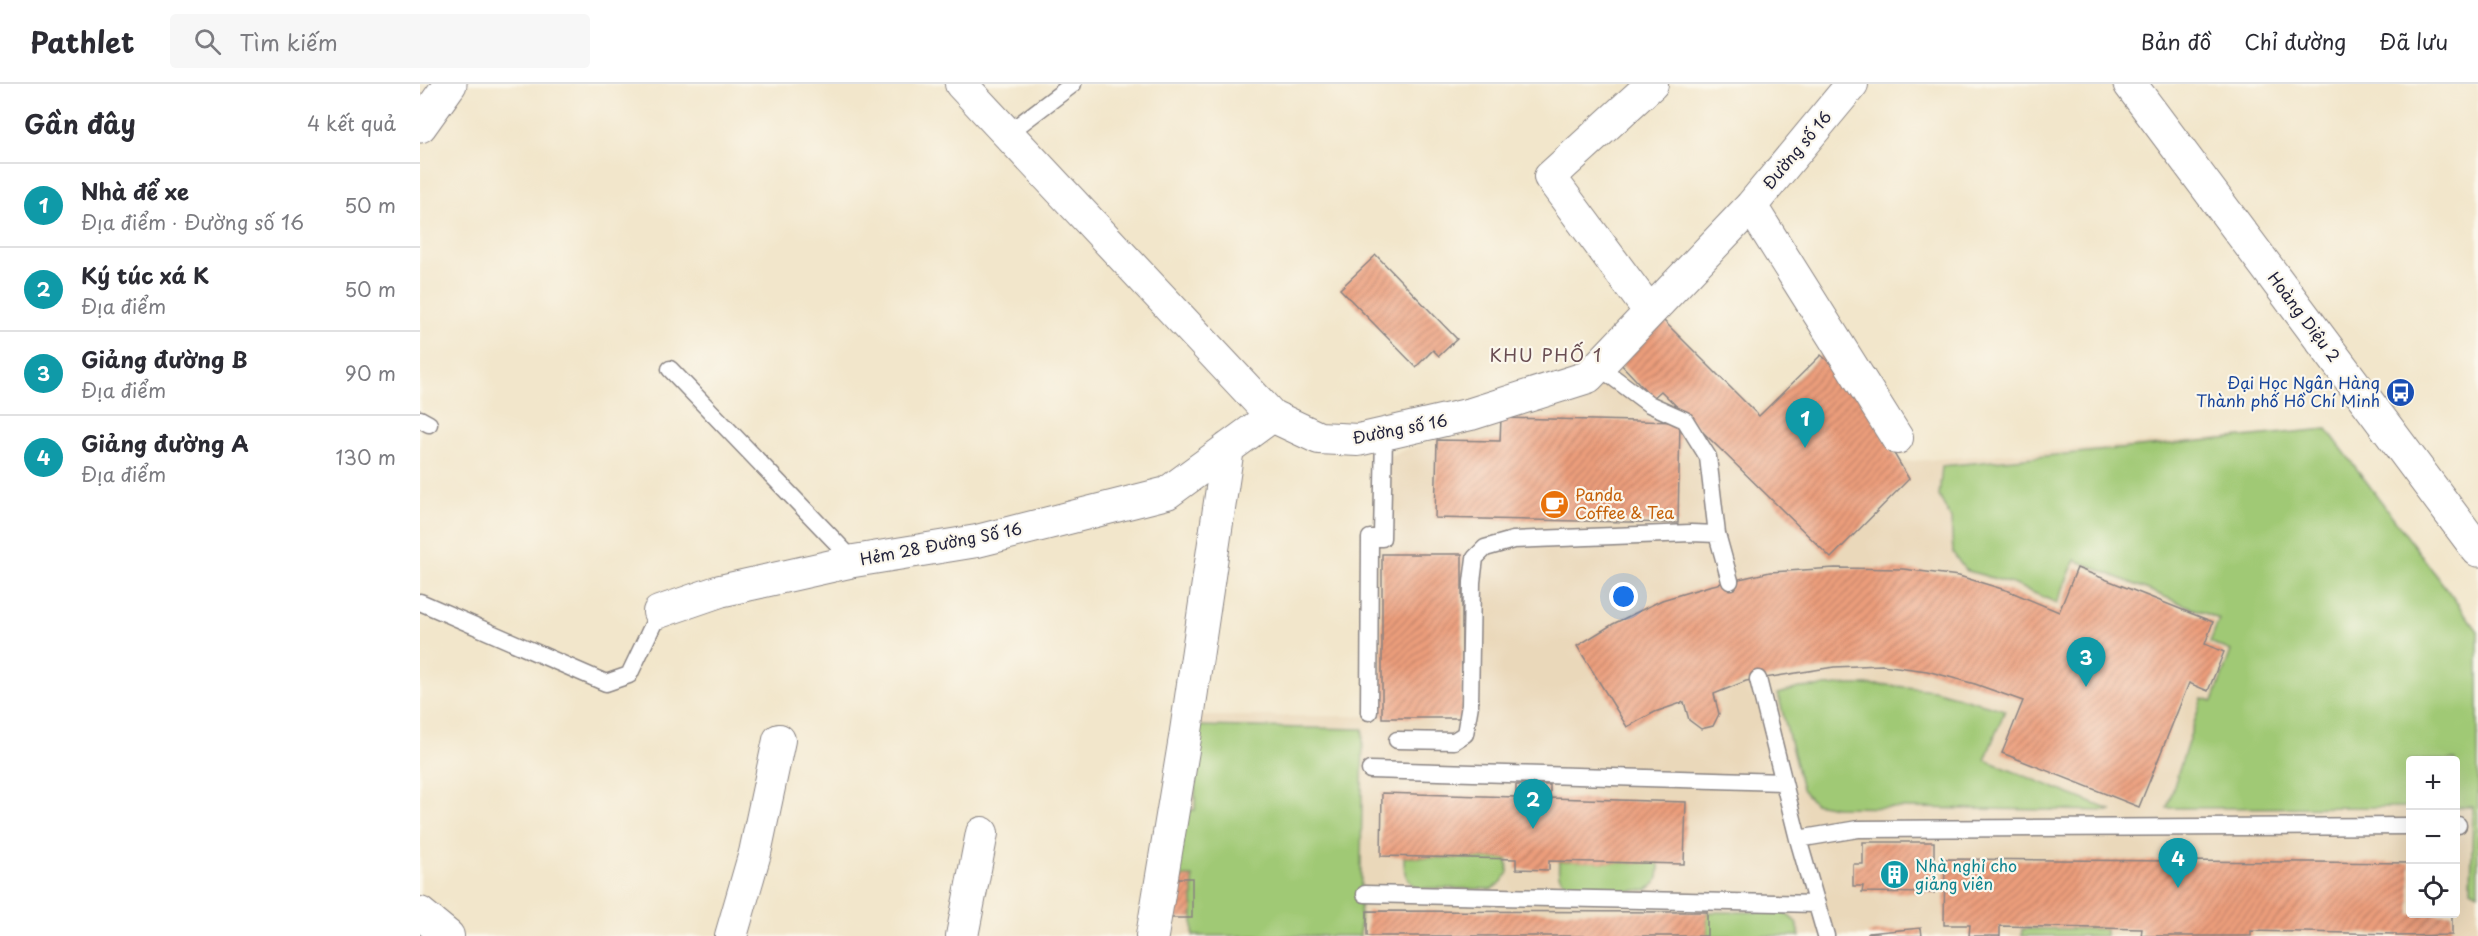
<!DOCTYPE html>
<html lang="vi">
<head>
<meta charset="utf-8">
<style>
  :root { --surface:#fff; --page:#f7f7f7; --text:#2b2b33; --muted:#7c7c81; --line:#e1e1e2; --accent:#1f6fb2 }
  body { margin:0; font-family:"Playpen Sans",sans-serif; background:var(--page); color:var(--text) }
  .controls { position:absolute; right:18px; bottom:18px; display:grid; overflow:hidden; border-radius:6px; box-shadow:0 6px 24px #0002 }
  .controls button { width:54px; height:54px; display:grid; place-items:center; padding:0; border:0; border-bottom:2px solid var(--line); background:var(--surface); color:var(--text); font:30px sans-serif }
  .you { position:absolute; left:1204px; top:513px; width:21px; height:21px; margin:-15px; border:4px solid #fff; border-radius:50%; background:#1a73e8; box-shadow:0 0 0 9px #1a73e833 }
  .badge { display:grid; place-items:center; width:39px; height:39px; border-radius:50%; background:var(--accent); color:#fff; font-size:20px; font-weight:700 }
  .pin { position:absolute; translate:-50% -50px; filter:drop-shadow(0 2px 3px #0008) }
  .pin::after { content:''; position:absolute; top:32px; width:21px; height:18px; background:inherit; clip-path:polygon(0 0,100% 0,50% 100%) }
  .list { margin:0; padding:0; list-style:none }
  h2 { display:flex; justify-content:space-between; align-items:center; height:78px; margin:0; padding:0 24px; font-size:26px }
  h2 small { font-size:20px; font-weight:400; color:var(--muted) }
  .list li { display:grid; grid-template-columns:39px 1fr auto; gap:18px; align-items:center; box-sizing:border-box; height:84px; padding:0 24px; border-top:2px solid var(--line) }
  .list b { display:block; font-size:22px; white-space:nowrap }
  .list p { margin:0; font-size:20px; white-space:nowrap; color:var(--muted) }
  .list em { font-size:20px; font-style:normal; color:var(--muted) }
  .icon { flex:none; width:33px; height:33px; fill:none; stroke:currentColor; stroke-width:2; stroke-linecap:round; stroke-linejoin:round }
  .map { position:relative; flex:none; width:2058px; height:852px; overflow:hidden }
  header { display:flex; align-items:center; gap:36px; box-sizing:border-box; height:84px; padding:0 30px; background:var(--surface); border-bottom:2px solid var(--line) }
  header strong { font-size:28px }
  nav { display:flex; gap:33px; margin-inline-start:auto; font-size:21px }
  .search { width:420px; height:54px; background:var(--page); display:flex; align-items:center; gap:15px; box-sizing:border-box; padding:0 21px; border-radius:6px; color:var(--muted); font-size:22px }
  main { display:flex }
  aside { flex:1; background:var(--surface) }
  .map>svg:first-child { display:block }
  .built { fill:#ead8ba; fill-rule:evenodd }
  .green { fill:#a0c975; stroke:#617658; stroke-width:1.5 }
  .building { fill:url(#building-hatch) }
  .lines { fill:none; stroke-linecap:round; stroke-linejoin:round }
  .lane-casing { stroke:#8a8483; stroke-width:19 }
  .street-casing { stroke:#8a8483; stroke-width:34 }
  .secondary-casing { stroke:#8a8483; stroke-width:35 }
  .lane { stroke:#fff; stroke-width:16 }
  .street { stroke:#fff; stroke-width:32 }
  .secondary { stroke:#fff; stroke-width:33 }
  .labels { text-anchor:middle; stroke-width:4.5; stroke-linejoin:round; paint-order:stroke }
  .street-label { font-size:16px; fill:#22223b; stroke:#fbf7ec }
  .transit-label { font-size:16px; fill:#164399; stroke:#fbf7ec; text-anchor:end }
  .food-label { font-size:16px; fill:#c56008; stroke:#fbf7ec; text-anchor:start }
  .culture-label { font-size:16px; fill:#0d838f; stroke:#fbf7ec; text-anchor:start }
  .neighbourhood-label { font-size:18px; letter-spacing:1.5px; fill:#694d52; stroke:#fbf7ec }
</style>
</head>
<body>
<header>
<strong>Pathlet</strong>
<div class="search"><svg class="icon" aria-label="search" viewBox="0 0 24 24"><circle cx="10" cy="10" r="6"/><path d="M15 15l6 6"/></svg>Tìm kiếm</div>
<nav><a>Bản đồ</a><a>Chỉ đường</a><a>Đã lưu</a></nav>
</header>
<main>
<aside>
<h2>Gần đây<small>4 kết quả</small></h2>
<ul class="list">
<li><span class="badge" style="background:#0f9aa8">1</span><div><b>Nhà để xe</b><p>Địa điểm · Đường số 16</p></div><em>50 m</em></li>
<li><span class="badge" style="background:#0f9aa8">2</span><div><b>Ký túc xá K</b><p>Địa điểm</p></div><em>50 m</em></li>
<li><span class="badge" style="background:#0f9aa8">3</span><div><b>Giảng đường B</b><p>Địa điểm</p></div><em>90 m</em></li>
<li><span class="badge" style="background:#0f9aa8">4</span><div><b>Giảng đường A</b><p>Địa điểm</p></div><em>130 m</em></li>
</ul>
</aside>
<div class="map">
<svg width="2058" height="852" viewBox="0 0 2058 852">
  <defs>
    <pattern id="building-hatch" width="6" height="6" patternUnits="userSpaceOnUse" patternTransform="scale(1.5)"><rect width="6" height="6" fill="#ec9e7c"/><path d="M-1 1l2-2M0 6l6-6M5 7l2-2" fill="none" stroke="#bf8067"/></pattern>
  </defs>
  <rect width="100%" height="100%" fill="#fbf7ec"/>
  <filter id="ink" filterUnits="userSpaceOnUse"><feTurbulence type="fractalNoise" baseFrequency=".0167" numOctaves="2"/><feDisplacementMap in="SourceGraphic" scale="12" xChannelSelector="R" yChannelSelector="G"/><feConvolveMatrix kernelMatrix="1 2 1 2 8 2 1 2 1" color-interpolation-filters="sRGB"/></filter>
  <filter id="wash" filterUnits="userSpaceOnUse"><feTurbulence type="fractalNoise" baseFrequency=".008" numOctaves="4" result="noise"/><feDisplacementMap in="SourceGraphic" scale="24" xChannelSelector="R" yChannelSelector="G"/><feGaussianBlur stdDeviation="1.35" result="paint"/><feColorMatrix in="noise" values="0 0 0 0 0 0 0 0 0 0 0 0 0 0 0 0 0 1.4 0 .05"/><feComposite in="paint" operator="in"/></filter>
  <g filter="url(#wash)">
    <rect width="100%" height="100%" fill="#f2e6cb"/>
    <path class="built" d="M1242 233 1337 328 1410 262 1480 378 1907 345 2058 547V852H739L774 632H949L959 376 1186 288ZM1990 676H2036V830H1990Z"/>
    <path class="green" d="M1907 345 2058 547V809L2051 805 2053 723H2036V676H1990V723L1747 724 1782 614 1793 617 1811 567 1790 558 1799 535 1655 476 1637 519 1593 500 1545 486 1533 469 1531 435 1519 412 1522 382Z
      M1421 601H1466L1514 606 1585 626 1565 676 1692 727 1416 723 1394 719 1382 705 1358 610 1379 604Z
      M776 642 943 645 940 852H773V793H749L759 726H775Z
      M984 773 1087 775 1088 789 1080 800 1071 805 997 804C984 795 984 788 984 773Z
      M1139 777 1239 779C1239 793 1239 799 1226 806 1207 806 1147 813 1139 791 1138 787 1139 781 1139 777Z
      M1287 828H1364L1377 839 1380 852H1287Z
      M1602 845H1686V852H1602Z"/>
    <g id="blocks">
      <path class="building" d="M956 171 1037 255 1019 272 1013 266 996 283 920 205Z
        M1242 235 1339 332 1401 271 1426 294 1442 315 1489 395 1411 474 1241 307 1233 314 1198 277Z
        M1081 334 1260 338 1258 439 1015 434 1017 356 1080 357Z
        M962 470H1042V634H962Z
        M1415 484 1483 485 1539 492 1589 507 1639 528 1657 484 1793 538 1785 560 1804 568 1788 607 1769 599 1719 723 1582 669 1603 617 1555 600 1507 587 1462 581 1414 583 1326 597 1294 610 1299 630 1293 642 1281 645 1269 636 1264 618 1235 628 1207 643 1157 562 1193 540 1242 516 1289 502 1350 488Z
        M1096 701H1130V714L1266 718 1264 780 1129 777V786L1096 785V775L961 772 962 709 1096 713Z
        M1443 758H1514V809L1442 808 1443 802H1433V780H1443Z
        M1525 775 1990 779V830H2032V851L1976 852V850L1831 847V852H1721L1722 845 1580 842V852H1549L1550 841H1524Z
        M751 794H772V834H751Z
        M947 827 1287 828V852H947Z
        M1501 844 1502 852H1448V849Z"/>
    </g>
  </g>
  <g filter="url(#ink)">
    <use href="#blocks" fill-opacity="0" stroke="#8a8483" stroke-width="1.5"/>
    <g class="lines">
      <defs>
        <path id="lane" d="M587 50 653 0
          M250 285 434 477
          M1171 292 1186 288 1229 320 1265 336 1288 373 1297 450
          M0 335 9 340
          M0 518 186 599 209 591 239 528
          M1338 595 1378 755 1406 852
          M949 628 950 454H962L964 350
          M977 656 1034 657 1045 650 1050 621 1052 498 1055 474 1065 464 1093 456 1271 449 1297 450 1310 497
          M950 686 1363 698
          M2036 741H2038
          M1378 755 1438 745 1990 742
          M945 810 1397 820"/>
        <path id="street" d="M541 0 852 332 899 354 938 356 1051 330 1168 293 1331 122 1432 0
          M1331 122 1477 354
          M1230 228 1130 93 1232 0
          M239 528 300 507 434 477 557 457 747 409 852 332
          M0 829 28 852
          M311 852 335 769 359 656
          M542 852 562 749
          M732 852 765 654 808 364"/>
        <path id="secondary" d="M1710 0 2058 466
          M0 42 30 0"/>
      </defs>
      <use href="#lane" class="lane-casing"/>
      <use href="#street" class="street-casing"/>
      <use href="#secondary" class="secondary-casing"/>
      <use href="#lane" class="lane"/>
      <use href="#street" class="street"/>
      <use href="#secondary" class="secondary"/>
    </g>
  </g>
  <defs>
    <symbol id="bus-disc" viewBox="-11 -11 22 22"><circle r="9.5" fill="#1a4fb4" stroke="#fbf7ec"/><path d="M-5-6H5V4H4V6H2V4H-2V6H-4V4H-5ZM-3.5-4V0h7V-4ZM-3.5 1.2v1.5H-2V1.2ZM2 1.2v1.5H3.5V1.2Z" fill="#fff"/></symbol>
    <symbol id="cafe-disc" viewBox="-11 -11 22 22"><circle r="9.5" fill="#e8710a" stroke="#fbf7ec"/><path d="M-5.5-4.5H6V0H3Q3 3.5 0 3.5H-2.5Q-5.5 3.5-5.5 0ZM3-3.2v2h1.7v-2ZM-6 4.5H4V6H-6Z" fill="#fff"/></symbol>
    <symbol id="building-disc" viewBox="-11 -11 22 22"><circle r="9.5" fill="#0f9aa8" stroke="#fbf7ec"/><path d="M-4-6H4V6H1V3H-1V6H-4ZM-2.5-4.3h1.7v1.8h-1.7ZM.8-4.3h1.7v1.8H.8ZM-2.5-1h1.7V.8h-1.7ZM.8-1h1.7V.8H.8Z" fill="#fff"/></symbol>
  </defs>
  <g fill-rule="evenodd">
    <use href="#bus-disc" x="1964" y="292" width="33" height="33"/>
    <use href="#cafe-disc" x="1118" y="404" width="33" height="33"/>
    <use href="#building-disc" x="1458" y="774" width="33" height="33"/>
  </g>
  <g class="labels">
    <g class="street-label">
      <text transform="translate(1377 66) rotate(-50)" y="6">Đường số 16</text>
      <text transform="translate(1884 233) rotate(53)" y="6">Hoàng Diệu 2</text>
      <text transform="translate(980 345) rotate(-11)" y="6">Đường số 16</text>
      <text transform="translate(521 460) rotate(-11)" y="6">Hẻm 28 Đường Số 16</text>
    </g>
    <g class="transit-label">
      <text x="1960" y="305">Đại Học Ngân Hàng<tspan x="1960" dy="18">Thành phố Hồ Chí Minh</tspan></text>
    </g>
    <g class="food-label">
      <text x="1155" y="417">Panda<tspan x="1155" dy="18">Coffee &amp; Tea</tspan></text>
    </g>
    <g class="culture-label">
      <text x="1495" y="788">Nhà nghỉ cho<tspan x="1495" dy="18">giảng viên</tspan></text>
    </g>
    <g class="neighbourhood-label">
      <text x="1126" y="278">KHU PHỐ 1</text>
    </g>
  </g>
</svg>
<div class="controls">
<button>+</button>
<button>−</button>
<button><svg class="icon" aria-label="locate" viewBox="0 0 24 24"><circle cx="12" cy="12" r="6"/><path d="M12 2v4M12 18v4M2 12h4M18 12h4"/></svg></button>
</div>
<div class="you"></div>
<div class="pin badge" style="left:1385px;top:364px;background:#0f9aa8">1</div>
<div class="pin badge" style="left:1113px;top:745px;background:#0f9aa8">2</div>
<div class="pin badge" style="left:1666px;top:603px;background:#0f9aa8">3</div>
<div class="pin badge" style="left:1758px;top:804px;background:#0f9aa8">4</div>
</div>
</main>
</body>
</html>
